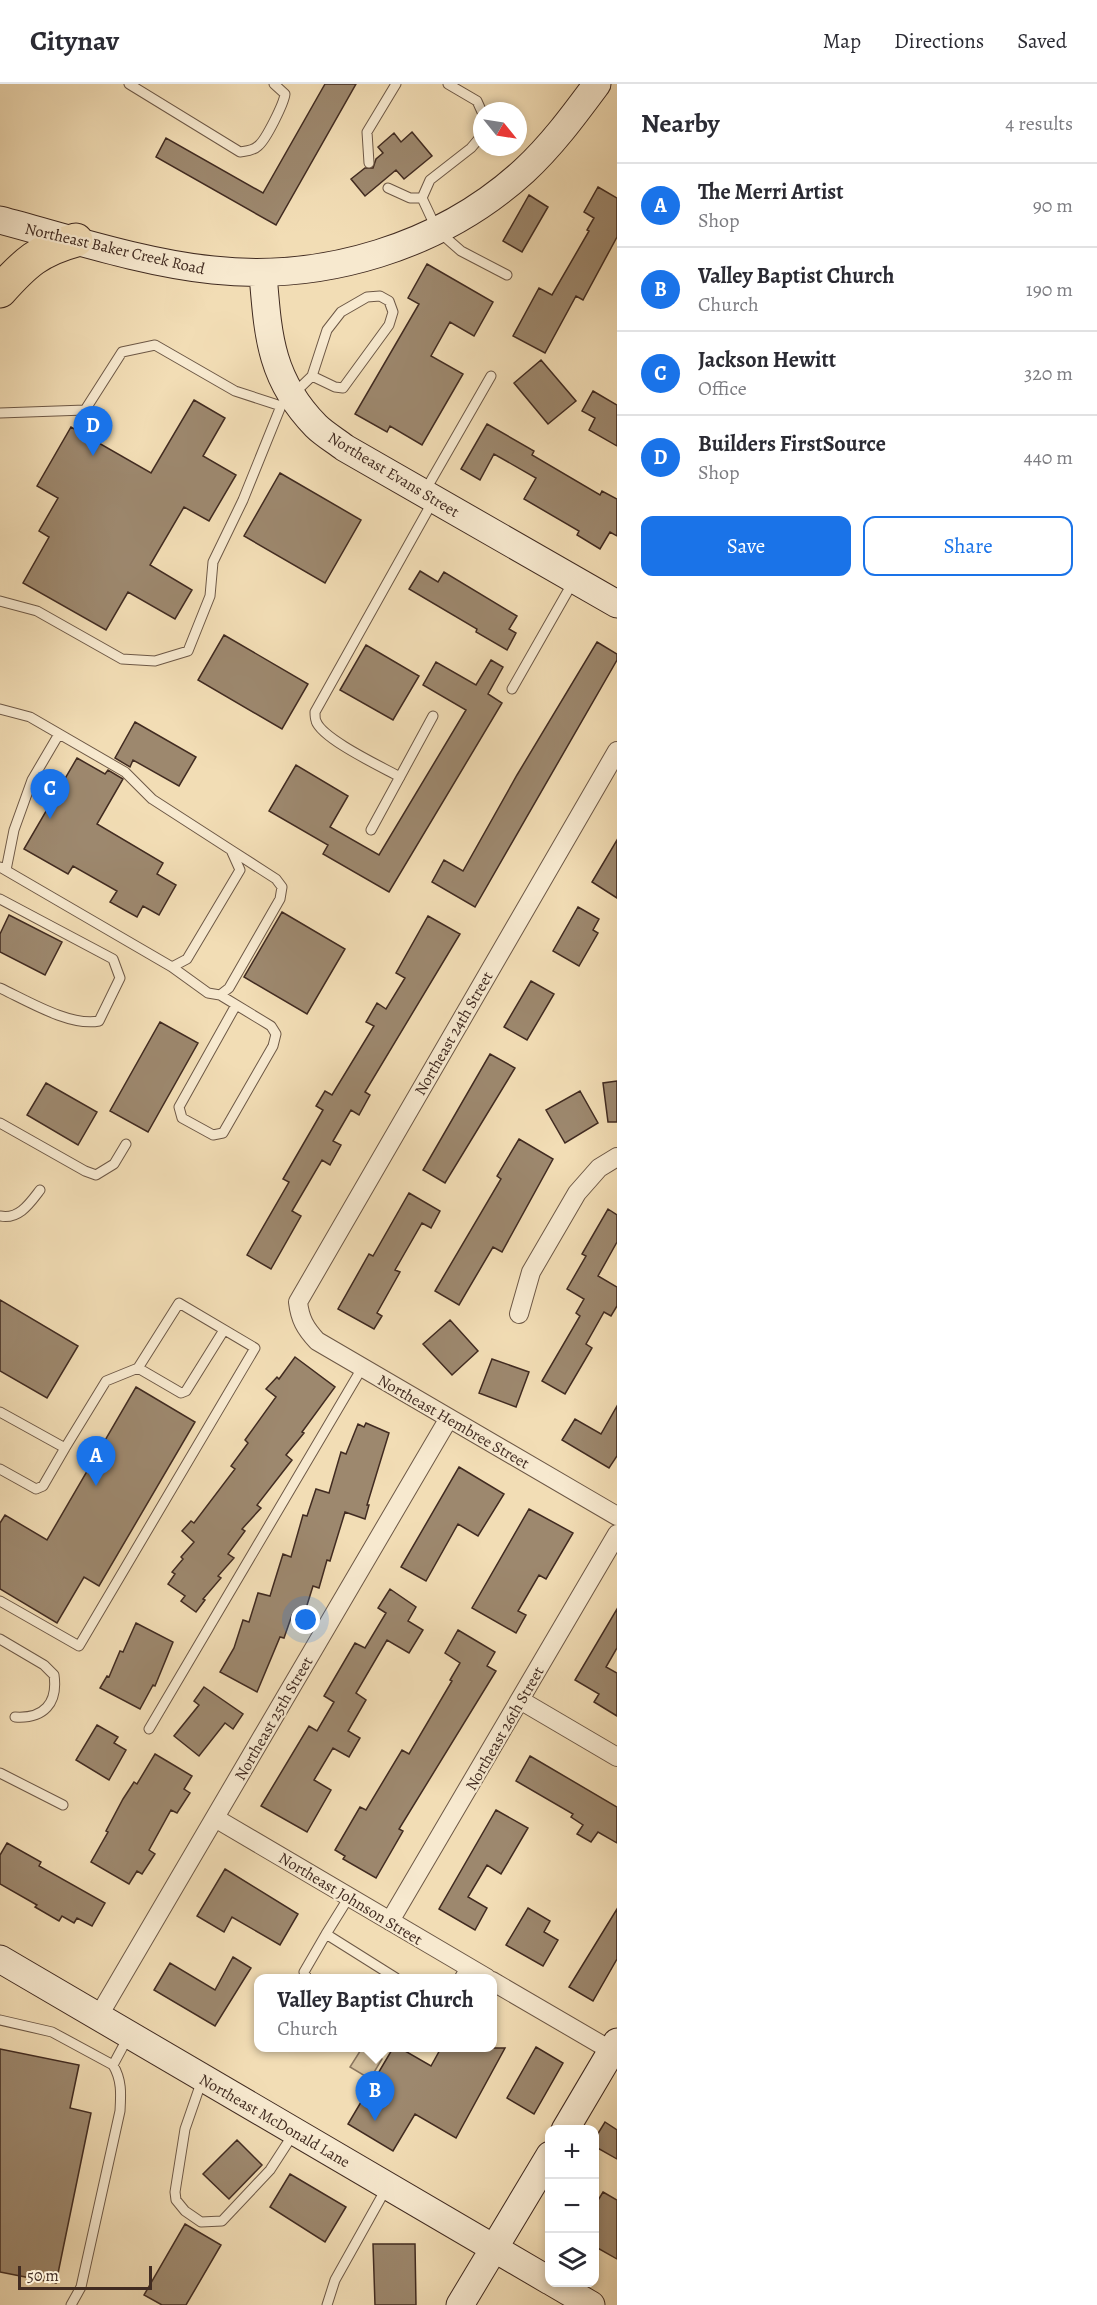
<!DOCTYPE html>
<html lang="en">
<head>
<meta charset="utf-8">
<style>
  :root { --surface:#fff; --page:#f7f7f7; --text:#2b2b33; --muted:#7c7c81; --line:#e1e1e2; --accent:#1a73e8 }
  body { margin:0; font-family:Alegreya,serif; background:var(--page); color:var(--text) }
  .controls { position:absolute; right:18px; bottom:18px; display:grid; overflow:hidden; border-radius:12px; box-shadow:0 3px 9px #0003 }
  .controls button { width:54px; height:54px; display:grid; place-items:center; padding:0; border:0; border-bottom:2px solid var(--line); background:var(--surface); color:var(--text); font:30px sans-serif }
  .compass { position:absolute; left:473px; top:18px; width:54px; height:54px; border-radius:50%; background:var(--surface); box-shadow:0 3px 9px #0003; rotate:120deg }
  .scale { position:absolute; left:18px; bottom:15px; width:134px; box-sizing:border-box; padding-left:6px; border:3px solid #412b21; border-top:0; font-size:16px; line-height:21px; white-space:nowrap; color:#412b21; -webkit-text-stroke:4px #f7e9cf; paint-order:stroke }
  .you { position:absolute; left:306px; top:1536px; width:21px; height:21px; margin:-15px; border:4px solid #fff; border-radius:50%; background:#1a73e8; box-shadow:0 0 0 9px #1a73e833 }
  .badge { display:grid; place-items:center; width:39px; height:39px; border-radius:50%; background:var(--accent); color:#fff; font-size:20px; font-weight:700 }
  .pin { position:absolute; translate:-50% -50px; filter:drop-shadow(0 2px 3px #0008) }
  .pin::after { content:''; position:absolute; top:32px; width:21px; height:18px; background:inherit; clip-path:polygon(0 0,100% 0,50% 100%) }
  .popup { position:absolute; left:254px; top:1890px; width:243px; height:78px; box-sizing:border-box; display:grid; place-content:center; border-radius:12px; background:var(--surface); filter:drop-shadow(0 2px 4px #0005); font-size:20px; white-space:nowrap; color:var(--muted) }
  .popup b { font-size:22px; color:var(--text) }
  .popup::after { content:''; position:absolute; left:50%; top:100%; margin-left:-12px; border:12px solid transparent; border-top-color:var(--surface) }
  .list { margin:0; padding:0; list-style:none }
  h2 { display:flex; justify-content:space-between; align-items:center; height:78px; margin:0; padding:0 24px; font-size:26px }
  h2 small { font-size:20px; font-weight:400; color:var(--muted) }
  .list li { display:grid; grid-template-columns:39px 1fr auto; gap:18px; align-items:center; box-sizing:border-box; height:84px; padding:0 24px; border-top:2px solid var(--line) }
  .list b { display:block; font-size:22px; white-space:nowrap }
  .list p { margin:0; font-size:20px; white-space:nowrap; color:var(--muted) }
  .list em { font-size:20px; font-style:normal; color:var(--muted) }
  .actions { display:flex; gap:12px; padding:18px 24px }
  .actions a { flex:1; padding:14px 0; border:2px solid var(--accent); border-radius:12px; text-align:center; font-size:21px; color:var(--accent) }
  .actions .main { background:var(--accent); color:#fff }
  .icon { flex:none; width:33px; height:33px; fill:none; stroke:currentColor; stroke-width:2; stroke-linecap:round; stroke-linejoin:round }
  .map { position:relative; flex:none; width:617px; height:2221px; overflow:hidden }
  header { display:flex; align-items:center; gap:36px; box-sizing:border-box; height:84px; padding:0 30px; background:var(--surface); border-bottom:2px solid var(--line) }
  header strong { font-size:28px }
  nav { display:flex; gap:33px; margin-inline-start:auto; font-size:21px }
  main { display:flex }
  aside { flex:1; background:var(--surface) }
  .map>svg:first-child { display:block }
  .green { fill:#d4bf9c; stroke:#8a755e; stroke-width:1.5 }
  .building { fill:#9d886e; stroke:#412b21; stroke-width:1.5 }
  .lines { fill:none; stroke-linecap:round; stroke-linejoin:round }
  .lane-casing { stroke:#6d5846; stroke-width:11 }
  .street-casing { stroke:#6d5846; stroke-width:20 }
  .secondary-casing { stroke:#412b21; stroke-width:29 }
  .highway-casing { stroke:#412b21; stroke-width:35 }
  .lane { stroke:#f7e9cf; stroke-width:9 }
  .street { stroke:#f7e9cf; stroke-width:18 }
  .secondary { stroke:#f7e9cf; stroke-width:27 }
  .highway { stroke:#f2ddb5; stroke-width:33 }
  .labels { text-anchor:middle; stroke-width:4.5; stroke-linejoin:round; paint-order:stroke }
  .street-label { font-size:16px; fill:#412b21; stroke:#f7e9cf }
</style>
</head>
<body>
<header>
<strong>Citynav</strong>
<nav><a>Map</a><a>Directions</a><a>Saved</a></nav>
</header>
<main>
<div class="map">
<svg width="617" height="2221" viewBox="0 0 617 2221">
  <rect width="100%" height="100%" fill="#f2ddb5"/>
  <filter id="stains"><feTurbulence type="fractalNoise" baseFrequency=".00333" numOctaves="4"/><feColorMatrix values="0 0 0 0 .2 0 0 0 0 .09 0 0 0 0 .02 0 0 0 .5 -.17"/></filter>
  <radialGradient id="worn" r=".72"><stop offset=".6" stop-color="#630" stop-opacity="0"/><stop offset="1" stop-color="#630" stop-opacity=".3"/></radialGradient>
  <path class="green" d="M362 1964 382 1975 370 1995 350 1983Z"/>
  <path class="building" d="M325 0H356L276 141 156 73 166 54 263 109Z
    M412 48 432 72 404 95 396 86 365 112 351 95 365 84H373L376 75 383 69 378 63 394 49 401 58Z
    M598 103 617 114V153L583 216 576 212 545 269 513 252 539 204 552 211 589 147 587 146 594 134 584 128Z
    M529 111 548 123 522 168 503 157Z
    M427 180 493 218 474 252 450 238 431 272 463 290 422 361 390 342 387 348 355 330 419 220 408 214Z
    M541 276 576 317 548 340 514 299Z
    M593 307 617 321V362L589 346 595 334 582 327Z
    M194 316 225 334 203 372 236 391 209 437 184 423 150 481 192 506 175 535 128 508 106 546 23 499 49 453 39 447 58 414 37 402 71 343 151 389Z
    M487 340 534 367 532 371 600 411 602 407 617 415V452L610 448 600 465 577 451 579 447 524 415 536 394 494 370 480 396 461 385Z
    M280 389 361 436 325 499 244 452Z
    M420 487 438 498 444 488 517 532 509 545 516 549 507 566 476 548 477 545 409 505Z
    M224 551 308 600 282 645 198 596Z
    M597 558 617 570V576L475 823 432 798 444 776 463 787 517 691Z
    M366 561 419 592 393 636 340 606Z
    M491 576 503 583 488 610 502 619 389 808 323 770 328 761 269 727 296 681 348 712 330 743 379 771 466 626 423 601 436 578 476 601Z
    M135 638 196 673 179 702 133 676 130 683 115 674Z
    M77 674 105 690 108 686 123 695 97 740 163 779 157 790 176 801 159 831 143 822 137 833 110 818 117 807 73 782 68 790 24 765Z
    M617 756V814L592 798Z
    M578 823 599 835 593 846 598 849 579 882 553 867Z
    M282 828 345 865 307 930 244 893Z
    M9 831 62 858 45 891 0 868V850Z
    M428 832 460 850 365 1008 370 1011 359 1031 351 1026 333 1057 341 1061 330 1081 322 1076 292 1127 301 1132 271 1185 247 1171 289 1098 283 1095 323 1026 316 1022 325 1007 332 1011 374 942 366 938 377 919 386 925 405 894 396 889Z
    M531 897 554 910 527 956 504 943Z
    M160 938 198 959 148 1048 110 1027Z
    M490 970 515 984 445 1099 423 1086Z
    M617 997V1038H608L603 999Z
    M46 999 97 1028 78 1061 27 1031Z
    M580 1007 598 1039 565 1059 546 1026Z
    M519 1055 553 1075 502 1168 493 1163 459 1221 435 1207 501 1095 497 1092Z
    M409 1109 440 1127 431 1144 422 1139 395 1186 400 1188 377 1229 382 1232 374 1245 338 1225 369 1170 373 1172Z
    M608 1125 617 1131V1158L598 1192 617 1203V1222L611 1232 604 1228 586 1260 592 1264 565 1310 542 1297 580 1232 576 1229 584 1215 567 1205 586 1172 582 1170Z
    M0 1216 78 1262 47 1314 0 1287Z
    M450 1236 478 1267 452 1291 423 1260Z
    M295 1273 335 1303 302 1348 304 1349 286 1371 292 1376 257 1421 261 1424 242 1445 245 1447 228 1470 234 1474 218 1492 221 1494 203 1515 205 1516 196 1528 181 1517 185 1512 168 1500 175 1490 172 1488 183 1475 181 1473 194 1458 182 1447 191 1437 194 1439 235 1385 231 1382 248 1359 245 1356 276 1313 266 1305 277 1293 279 1295Z
    M492 1275 529 1288 516 1323 479 1309Z
    M136 1303 195 1338 99 1502 84 1493 57 1539 0 1505V1439L5 1431 47 1456Z
    M617 1322V1372L609 1384 562 1356 575 1335 601 1350Z
    M366 1339 389 1349 367 1421H369L365 1435 345 1428 330 1477 327 1476 319 1504 313 1502 303 1534 292 1531 284 1554 280 1553 257 1608 220 1588 234 1564 243 1536 249 1538 258 1509 270 1512 283 1470 291 1473 303 1431 307 1432 316 1405 329 1409 341 1368 346 1370 358 1340 364 1343Z
    M459 1383 504 1410 478 1452 458 1440 426 1497 401 1483Z
    M529 1425 573 1449 546 1495 539 1491 518 1527 526 1531 516 1549 472 1524Z
    M390 1505 416 1523 408 1537 423 1546 409 1569 387 1556 356 1609 366 1616 348 1647 360 1654 349 1673 333 1664 314 1696 331 1706 307 1748 261 1722 309 1642 317 1647 334 1618 324 1612 355 1559 365 1564 386 1529 378 1524Z
    M617 1525V1564L606 1583 617 1589V1632L594 1618 599 1610 575 1596Z
    M136 1539 173 1558 155 1602 153 1601 140 1625 100 1604 107 1592 109 1593 120 1567 123 1568Z
    M458 1546 495 1568 487 1582 496 1587 399 1745 403 1747 376 1794 343 1775 345 1772 335 1766 360 1723 366 1726 402 1666 409 1670 452 1597 450 1596 460 1579 445 1569Z
    M204 1603 243 1630 233 1645 225 1639 199 1672 174 1652 199 1621 194 1617Z
    M97 1641 118 1653 114 1659 126 1666 109 1696 76 1676Z
    M155 1670 192 1692 184 1705 190 1709 177 1729 171 1726 149 1766 155 1770 142 1790 137 1787 129 1800 91 1778 108 1748 106 1747 123 1715 134 1698 137 1700Z
    M530 1672 617 1723V1759L598 1748 591 1758 577 1750 583 1741 571 1733 573 1730 516 1697Z
    M496 1726 528 1744 501 1790 487 1781 468 1813 487 1824 475 1846 439 1825Z
    M7 1759 41 1778 39 1782 105 1819 92 1842 77 1834 74 1839 62 1832 59 1837 35 1823 37 1821 0 1800V1771Z
    M225 1785 298 1830 280 1861 232 1833 224 1848 197 1832Z
    M528 1824 550 1837 544 1848 558 1856 543 1882 506 1861Z
    M617 1825V1875L593 1917 569 1903Z
    M233 1873 251 1884 215 1942 154 1906 170 1879 215 1906Z
    M536 1963 563 1979 534 2030 507 2014Z
    M393 1964H400L431 1982 441 1964H505L456 2054 415 2030 393 2067 348 2040Z
    M0 1965 79 1981 70 2024 91 2029 56 2199 0 2188Z
    M605 2038 617 2046V2075L594 2062V2056Z
    M237 2056 262 2081 229 2115 203 2090Z
    M290 2090 346 2123 325 2158 270 2123Z
    M603 2108 617 2116V2175L594 2162V2123Z
    M185 2140 221 2161 186 2221H162L144 2211Z
    M373 2160H415L416 2221H375Z"/>
  <g class="lines">
    <defs>
      <path id="lane" d="M129 0 240 68C246 67 253 67 258 62 266 56 284 19 285 10L274 0
        M448 0 477 17 482 28
        M482 51 471 64 430 96 422 114 437 146 461 167 507 191
        M369 79 367 48 396 0
        M388 104 410 114H422
        M0 329 85 326 122 268 155 261 235 307 281 322
        M425 407 491 292
        M0 517 37 527 122 575 155 577 188 567 210 512 213 478 243 416 281 322 312 292 327 246 341 228 367 213 380 212 389 217 393 228 389 241 343 304 335 303 312 292
        M512 605 573 498
        M0 625 30 633 125 688 152 715 231 766 240 786 187 875 172 883 0 783
        M400 693C382 683 322 655 316 637 315 637 315 628 315 628L433 417
        M371 746 433 632
        M6 786 14 746 32 696 59 650
        M0 815 113 875 120 894 99 937C70 943 26 916 0 904
        M172 883 208 909 220 911 229 904 280 815 282 803 276 795 231 766
        M220 911 271 942 276 950 273 962 223 1049 213 1051 182 1034 179 1023 236 921
        M0 1039 85 1087 96 1091 114 1080 126 1060
        M0 1132C19 1136 30 1119 40 1106
        M138 1284 181 1309 186 1307 224 1246
        M0 1328 65 1364 106 1297 138 1284 179 1219 255 1264 79 1562 0 1517
        M0 1385 36 1405 43 1402 65 1364
        M0 1555 44 1581 54 1591C58 1619 44 1635 15 1633
        M149 1645 362 1284
        M0 1689 63 1721
        M349 1813 326 1850 396 1894
        M307 1894 304 1888 326 1850
        M459 1894 466 1882
        M0 1936 52 1948 113 1981
        M202 1996 185 2045 175 2108 176 2116 185 2127 201 2138 222 2137 270 2086 294 2049
        M71 2221 81 2203 120 2027C121 2010 122 1996 113 1981L128 1953
        M327 2221 335 2196 387 2103"/>
      <path id="street" d="M617 667 298 1218C300 1235 305 1244 317 1257L617 1432
        M519 1230 531 1188 577 1109 599 1084 617 1073
        M520 1616 617 1673
        M215 1734 487 1894
        M390 1837 617 1450
        M492 1897 612 1967
        M98 1933 449 1334"/>
      <path id="secondary" d="M0 136C68 154 144 179 213 186 323 198 441 163 524 87 552 61 574 31 597 0
        M263 190C268 251 270 295 316 342 324 350 336 357 345 364L617 520
        M0 1875 550 2197
        M565 2046 617 1958
        M552 2198 591 2221
        M460 2221 550 2071"/>
      <path id="highway" d="M0 207C25 179 39 166 76 156"/>
    </defs>
    <use href="#lane" class="lane-casing"/>
    <use href="#street" class="street-casing"/>
    <use href="#secondary" class="secondary-casing"/>
    <use href="#highway" class="highway-casing"/>
    <use href="#lane" class="lane"/>
    <use href="#street" class="street"/>
    <use href="#secondary" class="secondary"/>
    <use href="#highway" class="highway"/>
  </g>
  <g class="labels">
    <g class="street-label">
      <text transform="translate(115 164) rotate(13)" y="6">Northeast Baker Creek Road</text>
      <text transform="translate(394 390) rotate(31)" y="6">Northeast Evans Street</text>
      <text transform="translate(453 949) rotate(-60)" y="6">Northeast 24th Street</text>
      <text transform="translate(454 1337) rotate(30)" y="6">Northeast Hembree Street</text>
      <text transform="translate(273 1634) rotate(-60)" y="6">Northeast 25th Street</text>
      <text transform="translate(504 1644) rotate(-60)" y="6">Northeast 26th Street</text>
      <text transform="translate(351 1814) rotate(31)" y="6">Northeast Johnson Street</text>
      <text transform="translate(275 2036) rotate(30)" y="6">Northeast McDonald Lane</text>
    </g>
  </g>
  <rect width="100%" height="100%" filter="url(#stains)"/>
  <rect width="100%" height="100%" fill="url(#worn)"/>
</svg>
<div class="controls">
<button>+</button>
<button>−</button>
<button><svg class="icon" aria-label="layers" viewBox="0 0 24 24"><path d="M12 4l9 5-9 5-9-5zM3 14l9 5 9-5"/></svg></button>
</div>
<svg class="compass" viewBox="-18 -18 36 36"><path d="M0-13l5 13h-10z" fill="#e53935"/><path d="M0 13l5-13h-10z" fill="#7c7c81"/></svg>
<div class="scale">50 m</div>
<div class="you"></div>
<div class="pin badge" style="left:96px;top:1402px">A</div>
<div class="pin badge" style="left:375px;top:2037px">B</div>
<div class="popup"><b>Valley Baptist Church</b>Church</div>
<div class="pin badge" style="left:50px;top:735px">C</div>
<div class="pin badge" style="left:93px;top:372px">D</div>
</div>
<aside>
<h2>Nearby<small>4 results</small></h2>
<ul class="list">
<li><span class="badge">A</span><div><b>The Merri Artist</b><p>Shop</p></div><em>90 m</em></li>
<li><span class="badge">B</span><div><b>Valley Baptist Church</b><p>Church</p></div><em>190 m</em></li>
<li><span class="badge">C</span><div><b>Jackson Hewitt</b><p>Office</p></div><em>320 m</em></li>
<li><span class="badge">D</span><div><b>Builders FirstSource</b><p>Shop</p></div><em>440 m</em></li>
</ul>
<div class="actions"><a class="main">Save</a><a>Share</a></div>
</aside>
</main>
</body>
</html>
